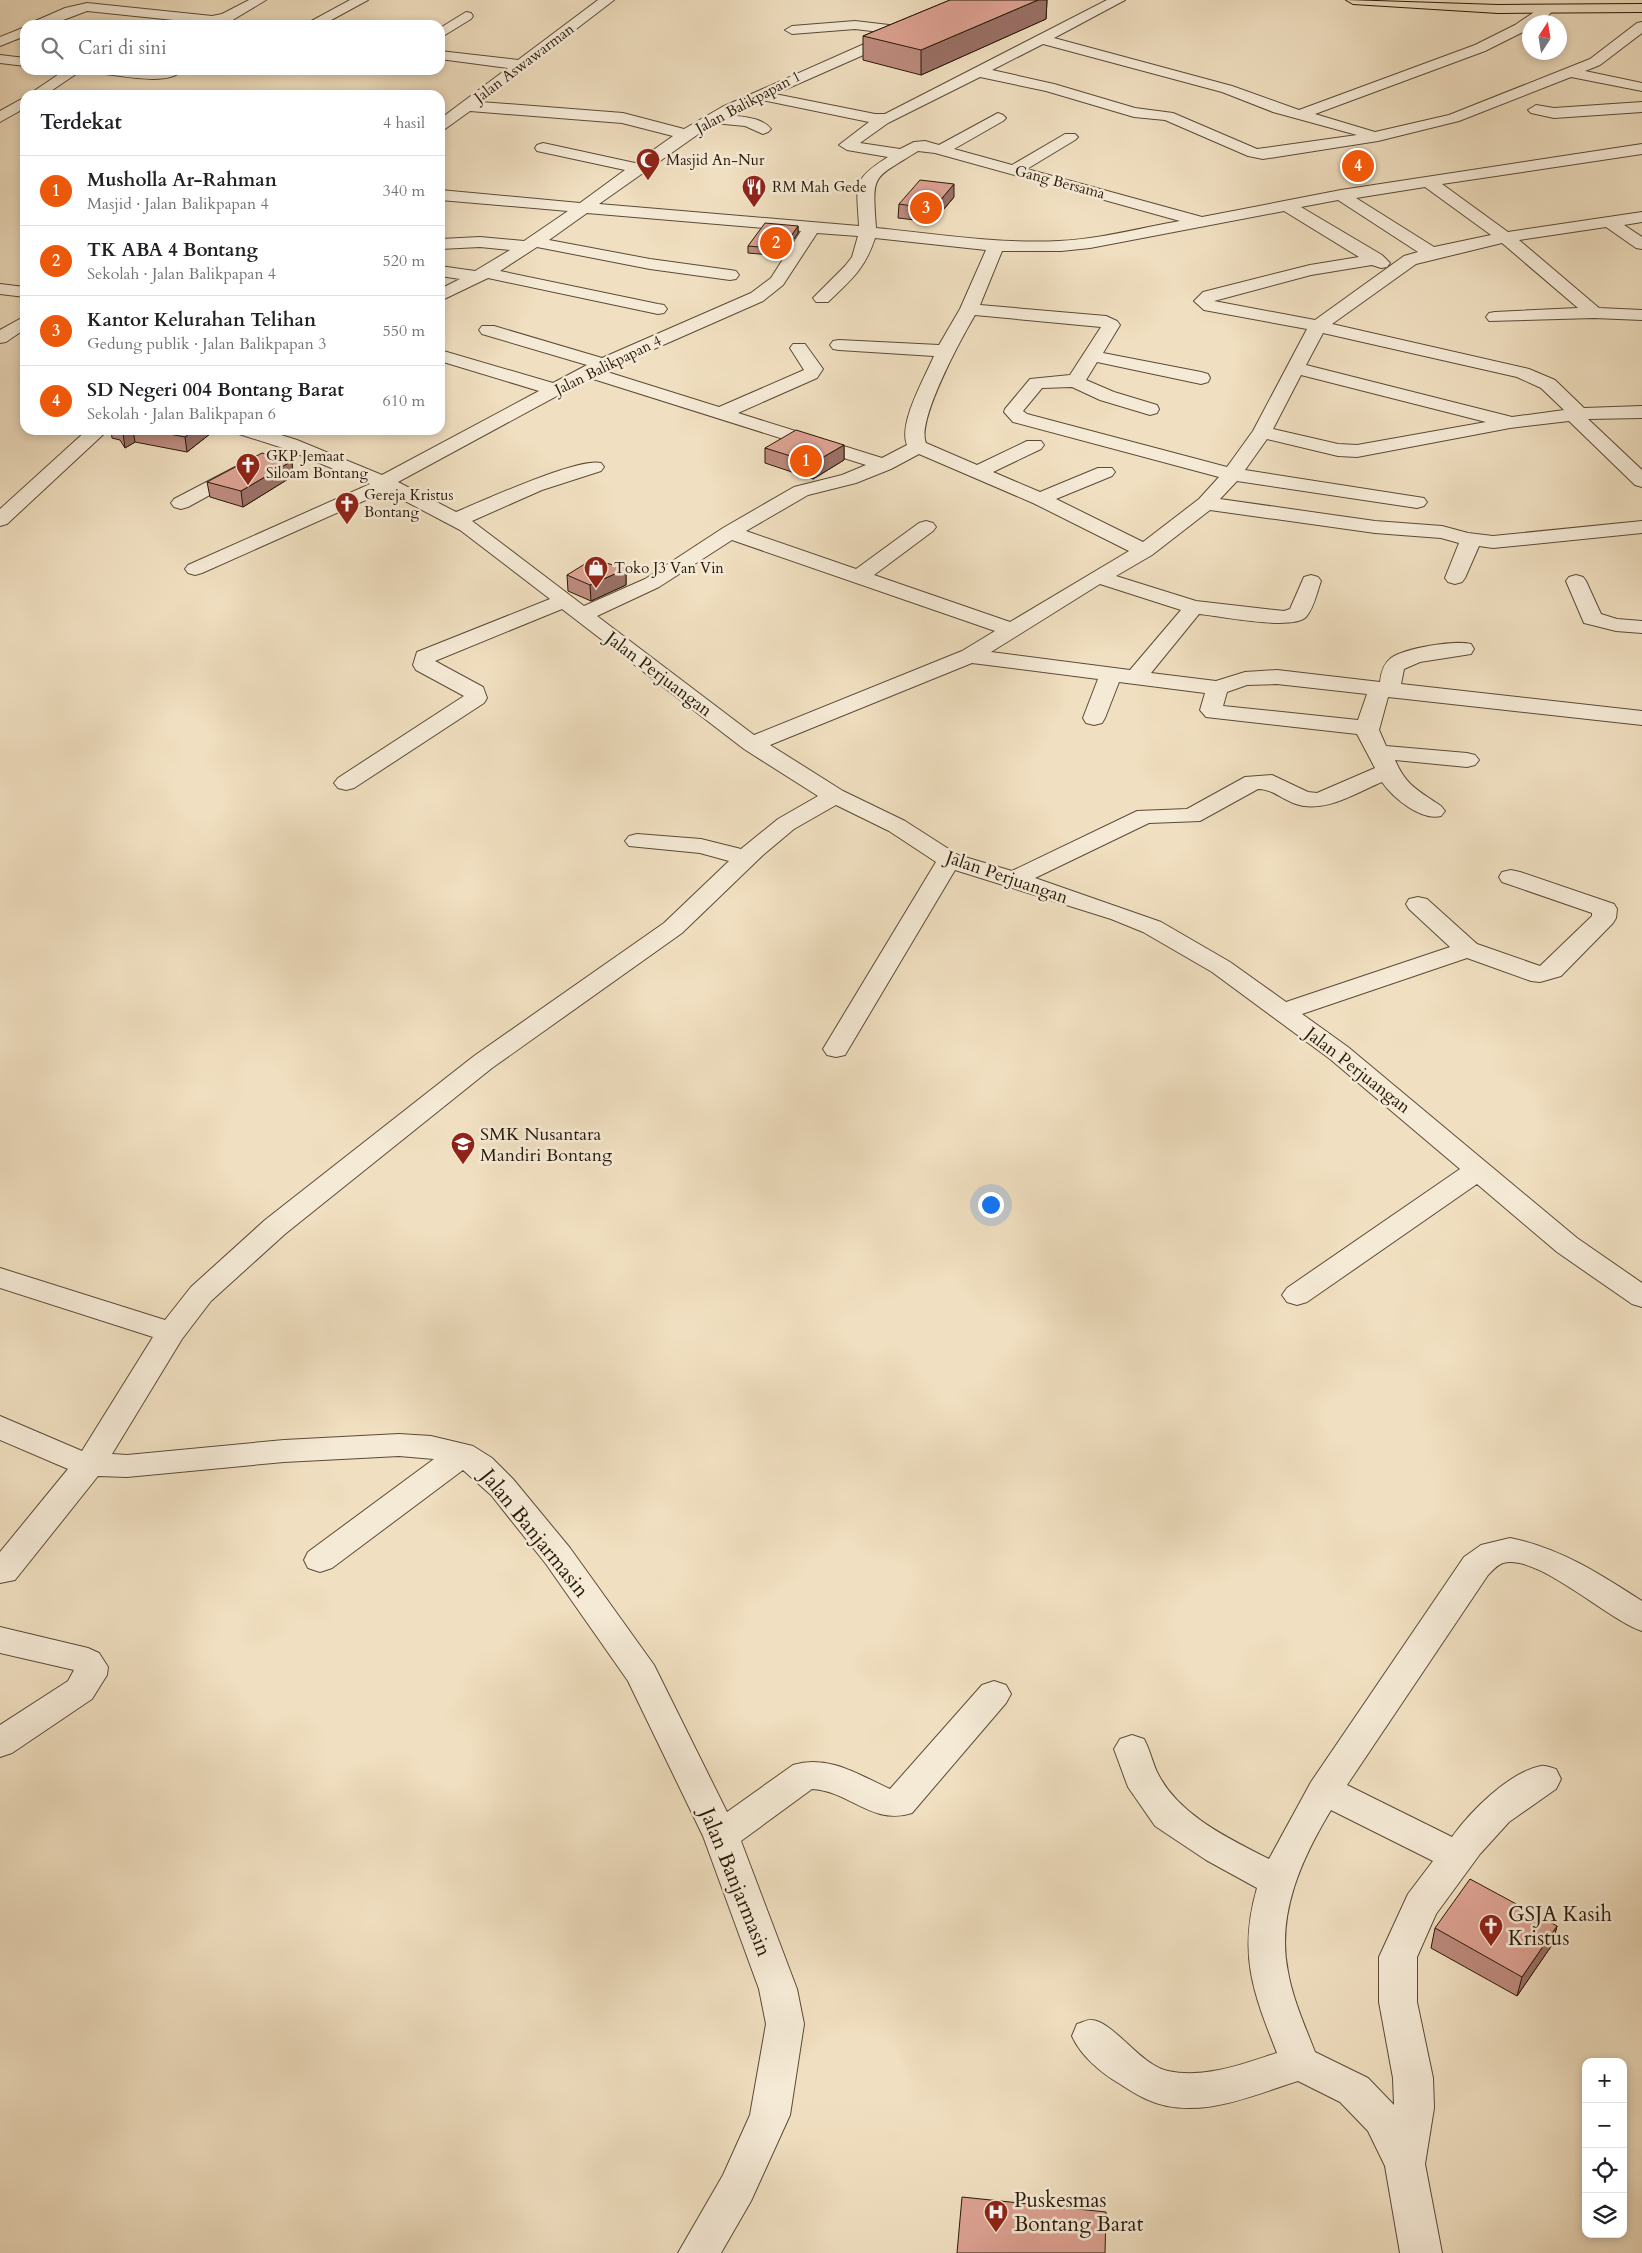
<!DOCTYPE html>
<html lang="id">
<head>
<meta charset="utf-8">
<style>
  :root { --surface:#fff; --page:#f2f2f2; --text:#202124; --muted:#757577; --line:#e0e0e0; --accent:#ea580c }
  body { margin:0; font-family:Cardo,serif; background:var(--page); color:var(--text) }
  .controls { position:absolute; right:15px; bottom:15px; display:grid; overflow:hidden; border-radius:10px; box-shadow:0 2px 8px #0003 }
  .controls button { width:45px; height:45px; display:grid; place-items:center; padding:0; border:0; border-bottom:1px solid var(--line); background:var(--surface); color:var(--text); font:25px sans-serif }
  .compass { position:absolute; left:1522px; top:15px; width:45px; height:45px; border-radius:50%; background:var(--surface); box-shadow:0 2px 8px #0003; rotate:12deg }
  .you { position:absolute; left:990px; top:1204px; width:18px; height:18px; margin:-12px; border:4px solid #fff; border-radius:50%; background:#1a73e8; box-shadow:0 0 0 8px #1a73e833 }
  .badge { display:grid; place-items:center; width:32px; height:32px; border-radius:50%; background:var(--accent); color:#fff; font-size:16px; font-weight:700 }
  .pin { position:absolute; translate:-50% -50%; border:2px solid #fff; box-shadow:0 1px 5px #0006 }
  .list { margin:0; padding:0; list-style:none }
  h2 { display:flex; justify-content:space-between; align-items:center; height:65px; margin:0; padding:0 20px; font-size:21px }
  h2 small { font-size:16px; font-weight:400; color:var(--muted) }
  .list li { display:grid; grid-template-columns:32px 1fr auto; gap:15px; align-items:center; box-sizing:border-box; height:70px; padding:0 20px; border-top:1px solid var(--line) }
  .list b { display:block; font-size:19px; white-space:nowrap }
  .list p { margin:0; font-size:16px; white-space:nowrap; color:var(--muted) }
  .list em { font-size:16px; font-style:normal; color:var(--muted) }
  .icon { flex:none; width:28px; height:28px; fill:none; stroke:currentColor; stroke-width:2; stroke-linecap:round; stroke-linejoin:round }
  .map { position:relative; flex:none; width:1642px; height:2253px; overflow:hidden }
  .search { position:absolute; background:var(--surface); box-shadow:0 2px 8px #0003; left:20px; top:20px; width:425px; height:55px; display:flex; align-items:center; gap:12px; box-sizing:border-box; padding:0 18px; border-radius:15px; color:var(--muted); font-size:19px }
  .panel { position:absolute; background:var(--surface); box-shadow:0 2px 8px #0003; left:20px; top:90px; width:425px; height:345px; border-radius:15px }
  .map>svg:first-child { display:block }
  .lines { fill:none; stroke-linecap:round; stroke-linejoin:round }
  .minor-casing { stroke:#5b4b37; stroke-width:2 }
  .major-casing { stroke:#291a09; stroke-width:2 }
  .minor { fill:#f5ead6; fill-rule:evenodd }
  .major { fill:#f0dfc0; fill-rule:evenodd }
  .wall { fill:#be8b7e; stroke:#291a09 }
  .shaded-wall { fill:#9b7167; stroke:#291a09 }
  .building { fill:#dda293; stroke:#291a09 }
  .labels { text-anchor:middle; stroke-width:5; stroke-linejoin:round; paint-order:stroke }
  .far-street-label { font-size:15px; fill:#291a09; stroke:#f5ead6 }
  .far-poi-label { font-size:15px; fill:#291a09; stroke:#f5ead6; text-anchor:start }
  .street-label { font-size:18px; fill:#291a09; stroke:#f5ead6 }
  .poi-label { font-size:18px; fill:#291a09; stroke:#f5ead6; text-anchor:start }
  .near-street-label { font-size:21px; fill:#291a09; stroke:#f5ead6 }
  .near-poi-label { font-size:21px; fill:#291a09; stroke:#f5ead6; text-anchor:start }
</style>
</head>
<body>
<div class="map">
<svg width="1642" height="2253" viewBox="0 0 1642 2253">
  <rect width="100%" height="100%" fill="#f0dfc0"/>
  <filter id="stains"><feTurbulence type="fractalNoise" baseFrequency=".004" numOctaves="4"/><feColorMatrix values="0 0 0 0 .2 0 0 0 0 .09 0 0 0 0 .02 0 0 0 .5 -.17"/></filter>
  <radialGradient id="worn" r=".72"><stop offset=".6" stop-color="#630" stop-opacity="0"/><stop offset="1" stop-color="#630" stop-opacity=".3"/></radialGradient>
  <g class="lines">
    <defs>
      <path id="minor" d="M249 0H266L231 21 212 24 87 11 50 25H31L33 22 65 8 87 3 212 16 222 14Z
        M350 0H368L322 25H304Z
        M598 0H614L481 102 623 113 684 129 722 107 889 33 855 29 792 34 785 30 792 26 855 21 906 27 913 31 911 34 904 35 902 38 775 94 875 114H885L1107 0H1125L1054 38 1232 86 1299 110 1475 45 1515 25 1540 8H1550L1552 11C1547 19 1538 22 1530 22V28L1525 31 1485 51 1315 114 1375 132 1449 115 1590 59 1637 23 1642 22V33L1600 65 1585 71 1642 83V91L1571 77 1459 121 1378 141 1263 159 1248 156 1165 120 1134 117 1046 91 980 77 888 123 860 143 900 149 914 142 925 141 939 145 998 113 1003 115 1006 118 1003 121 954 149 1012 165 1065 134H1075L1078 137 1075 140 1027 169 1202 217 1341 190 1642 144V154L1442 184 1508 232 1642 212V222L1624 225 1642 237V249L1636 248 1606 227 1519 240 1599 308 1642 310V320L1594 318 1489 321 1486 317 1489 313 1495 312 1578 308 1502 243 1416 264 1332 324 1529 369 1555 380 1584 408 1642 406V418L1588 419 1642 470V487L1635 485 1569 421 1510 428 1357 457 1338 456 1267 439 1245 470 1424 498 1427 502 1424 506 1417 508 1237 481 1220 499 1375 521 1442 526 1468 533 1493 536 1642 521V533L1493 548 1479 546 1465 578 1462 582 1455 584 1448 582 1445 578 1459 543 1441 538 1375 533 1210 510 1152 555 1116 576 1196 601 1284 611 1290 609 1304 577 1311 575 1318 577 1321 581C1317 592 1314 608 1306 617 1292 631 1220 616 1199 614L1151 673 1216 681 1245 672 1277 670 1380 682C1381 673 1383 664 1391 658 1405 648 1454 640 1471 644L1474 649 1471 654 1420 662 1404 669 1401 684 1642 711V725L1388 697 1379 730 1386 746 1467 753 1475 755 1479 760 1475 765 1467 767 1395 760C1406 786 1419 791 1441 806L1445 811 1441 816C1421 821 1393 798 1382 782 1355 793 1324 815 1293 803 1280 798 1272 789 1258 789L1200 821 1149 823 1035 878 1161 922 1230 962 1286 1002 1450 947 1409 909 1406 904 1409 899 1418 897 1427 899 1477 944 1540 966 1592 916V913L1502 882 1499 877 1502 872 1511 870 1520 872 1614 904 1617 909 1616 918 1613 923 1561 976 1540 982 1531 981 1467 958 1302 1014 1348 1047 1577 1238 1642 1283V1307L1632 1304 1557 1252 1477 1184 1307 1302 1297 1305 1287 1302 1282 1295 1287 1288 1460 1169 1330 1059 1212 972 1143 932 1111 919 955 870 845 1055 836 1057 827 1055 823 1049 936 862 889 831 836 805 794 829 763 855 682 933 492 1068 285 1234 211 1301 182 1339 112 1454 127 1455 284 1440 399 1434 431 1436 473 1446 492 1458 513 1479 570 1548 654 1665 727 1812 793 1765C828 1754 859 1775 890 1789L982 1685 994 1681 1006 1685 1011 1694 1006 1703 912 1813C872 1826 850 1791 812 1789L741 1841 797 1989 804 2024 790 2115 751 2201 721 2253H678L723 2175 750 2115 766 2024 759 1989 703 1836 628 1681 546 1564 491 1495 463 1470 332 1568 320 1572 308 1568 304 1560 308 1552 434 1459 399 1456 284 1462 127 1477 98 1476 15 1580 0 1583V1552L68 1469 0 1440V1416L82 1451 153 1337 0 1288V1268L165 1320 191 1287 265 1220 474 1056 664 923 729 861 700 853 629 846 625 841 629 836 637 834 701 839 741 849 778 819 818 796 744 749 562 609 435 661 483 687 487 698 484 703 354 788 346 790 338 788 334 783 338 778 464 696 416 670 413 665 417 652 550 599 460 530 386 491 202 573 195 575 188 573 185 569 188 565 370 484 283 448 239 434 236 430H265L297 440 382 475 539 391 440 361V350L553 383 587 365 482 334 479 330 482 326H494L602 358 751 293 771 278 801 231 587 213 549 240 650 259 730 270 736 271 739 275 736 279 730 280 650 269 537 247 500 271 658 304 664 305 667 309 664 313 658 314 488 278 440 301V289L460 279 440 276V266L475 271 510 250 480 247 440 249V239L480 237 524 241 568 211 440 200V190L580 203 625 170 537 151 535 148 537 145 543 143 635 163 673 136 622 123 470 111 445 129 440 131V119L508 68 440 59V51L518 60ZM1043 44 1222 92 1273 112 1357 135 1257 149 1173 113 1135 108 1054 84 992 70ZM762 100 869 122 839 145 847 150 888 157C851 180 857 185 859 226L599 204 714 123 745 126 763 134 768 132 771 129C762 117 742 117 728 115ZM918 151 935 153 1180 221C1140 228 1100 239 1059 241 998 244 937 234 876 228 872 172 872 180 918 151ZM1425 187 1491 235 1434 247 1356 198ZM1338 200 1418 252 1404 256 1315 320 1214 301 1311 275 1372 265 1381 268 1387 267 1390 263 1382 255 1301 207ZM1284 211 1359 257 1310 265 1203 292 1194 301 1204 310 1307 329 1253 431 1227 467 1027 414 1023 411 1042 388 1072 387 1100 400 1150 415 1157 413 1159 409 1157 405 1114 392 1086 380 1097 362 1201 384 1208 382 1210 378 1208 374 1201 372 1103 353 1120 325 1117 321 1106 316 980 305 1002 251H1061L1090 248ZM817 233 858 236 852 257 845 266 813 298 816 302H828C851 280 865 269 875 238L986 250 960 309 939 345 839 340 833 341 830 345 833 349 839 350 934 356C925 377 898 424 907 445L882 458 738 413 817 378 823 369 805 344H793L790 348 804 370 719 407 604 371 763 301 783 285ZM975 315 1101 327 1070 375 1030 379 1005 409 1004 412 1013 422 1219 477 1199 499 1143 542 1056 499 1112 476 1115 472 1112 468H1098L1040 492 993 472 1041 449 1044 445 1041 441H1027L977 465 926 443C916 421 962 337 975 315ZM1323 333 1517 377 1541 388 1564 410 1512 417 1306 365ZM1301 375 1486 422 1357 445 1338 444 1273 429ZM590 378 866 465 842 475 794 487 723 528 645 579 584 606 472 521 542 490 601 471 604 467 601 463C578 457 483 501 456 512L398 482ZM919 454 1033 503 1129 551 1010 622 874 575 933 531 936 527 933 523 926 521 919 523 856 569 746 531 808 495 856 483 891 469ZM732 540 995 631 962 651 754 735 597 616 659 587ZM1100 584 1181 610 1130 670 991 652ZM972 663 1098 679 1083 718 1086 723 1094 725 1102 723 1105 718 1119 682 1205 693 1200 710 1206 717 1357 734 1375 768 1317 793 1308 792 1272 775 1245 777 1187 809 1137 811 1012 871 958 855 905 821 843 791 770 745ZM1277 684 1367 694 1358 720 1223 706 1227 692 1247 685Z
        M466 12 471 13 473 16 471 19 440 38V28Z
        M25 27V36L0 46V37Z
        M0 55 25 58V66L0 63Z
        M65 70H82L45 95H28Z
        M98 70H182C171 86 123 76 105 74Z
        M25 97V108L0 122V111Z
        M1642 102V112L1554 118 1531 113 1528 110 1536 105 1554 108Z
        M0 284 25 287V297L0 294Z
        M25 316V329L6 342 0 343V330Z
        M87 430H108L7 524 0 526V509Z
        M241 464 248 466 251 470 248 474 188 507 181 509 174 507 171 503 174 499Z
        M1576 575 1583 577 1586 581 1601 614 1617 619 1642 621V633L1616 631 1584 623 1566 581 1569 577Z
        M1510 1538C1560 1548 1600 1574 1642 1601V1631C1608 1620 1537 1553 1503 1563 1497 1565 1492 1571 1488 1575L1347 1785 1452 1837C1470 1812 1509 1772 1541 1766 1546 1765 1551 1768 1556 1769L1561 1779 1556 1789 1509 1822 1480 1854 1436 1914 1417 1957V2002L1433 2078 1434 2108 1425 2164 1442 2253H1400L1385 2166 1368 2131 1340 2102 1298 2081C1250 2096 1195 2122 1146 2099 1137 2095 1128 2089 1120 2084 1101 2073 1081 2056 1072 2036L1077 2024C1082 2023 1088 2019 1092 2020 1114 2022 1140 2065 1168 2071 1205 2079 1242 2064 1277 2053 1253 1992 1238 1954 1257 1888L1206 1860 1155 1826 1128 1787 1114 1749 1120 1739 1132 1735 1144 1739C1150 1750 1152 1761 1157 1772 1178 1815 1228 1838 1269 1859L1311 1782 1464 1557 1481 1545ZM1331 1810 1433 1861 1408 1894 1379 1957V2002L1393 2078 1394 2105 1368 2078 1315 2052C1305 2026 1293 2000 1288 1972 1276 1914 1302 1858 1331 1810Z
        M0 1627 88 1648 99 1653 108 1667 107 1675 92 1699 12 1753 0 1757V1725L68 1681 74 1670 0 1653Z"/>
      <path id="major" d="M1346 0 1498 5 1642 4V12L1498 13 1353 4Z"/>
    </defs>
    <use href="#minor" class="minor-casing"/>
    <use href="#major" class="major-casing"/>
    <use href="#minor" class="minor"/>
    <use href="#major" class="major"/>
  </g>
  <path class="wall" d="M950 0H1047L1046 19 921 75 863 60V36Z
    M954 197 933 222 898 218 899 204Z
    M798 226V233L782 256 748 253V246Z
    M111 430H215L187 452 135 442 125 448 120 440 112 438Z
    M844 445V460L813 479 765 463V448Z
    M292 461 293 476 243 507 210 497 207 482Z
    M626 569V585L591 601 568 591 567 575Z
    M1557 1926 1552 1945 1517 1996 1431 1948 1435 1928Z"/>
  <path class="shaded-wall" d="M1038 0H1047L1046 19 921 75V50Z
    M954 184V197L933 222V209Z
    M798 226V233L782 256V249Z
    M128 430H133L135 442 125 448 123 433Z
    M194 430H215L187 452 185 437Z
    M844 445V460L813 479V463Z
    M292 461 293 476 243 507 241 491Z
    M626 569V585L591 601 590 585Z
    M1557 1926 1552 1945 1517 1996 1522 1977Z"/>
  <path class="building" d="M950 0H1038L921 50 863 36Z
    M920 180 954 184 933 209 899 204Z
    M765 223 798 226 782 249 748 246Z
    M121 430H128L123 433Z
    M148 430H194L185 437Z
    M796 430 844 445 813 463 765 448Z
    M262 453 292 461 241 491 207 482Z
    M593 559 626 569 590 585 567 575Z
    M1470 1879 1557 1926 1522 1977 1435 1928Z
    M962 2197 1106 2212 1105 2253H957Z"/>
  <defs>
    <symbol id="mosque-pin" viewBox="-11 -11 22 30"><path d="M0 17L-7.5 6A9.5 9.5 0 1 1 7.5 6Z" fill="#8f2418" stroke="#f5ead6"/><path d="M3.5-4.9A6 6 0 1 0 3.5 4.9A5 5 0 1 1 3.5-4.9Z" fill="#fff"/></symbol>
    <symbol id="restaurant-pin" viewBox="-11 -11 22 30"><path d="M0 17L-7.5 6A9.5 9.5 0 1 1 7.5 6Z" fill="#8f2418" stroke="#f5ead6"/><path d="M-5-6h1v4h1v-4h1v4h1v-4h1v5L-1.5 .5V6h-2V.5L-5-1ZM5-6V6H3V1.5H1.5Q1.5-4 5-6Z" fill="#fff"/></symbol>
    <symbol id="church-pin" viewBox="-11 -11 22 30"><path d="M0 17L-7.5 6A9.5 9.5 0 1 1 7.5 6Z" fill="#8f2418" stroke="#f5ead6"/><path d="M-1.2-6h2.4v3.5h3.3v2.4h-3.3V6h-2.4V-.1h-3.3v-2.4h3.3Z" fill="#fff"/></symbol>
    <symbol id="shop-pin" viewBox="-11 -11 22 30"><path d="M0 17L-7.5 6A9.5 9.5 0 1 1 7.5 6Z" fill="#8f2418" stroke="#f5ead6"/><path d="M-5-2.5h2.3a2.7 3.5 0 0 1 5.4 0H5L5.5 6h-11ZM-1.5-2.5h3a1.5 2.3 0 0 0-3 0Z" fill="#fff"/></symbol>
    <symbol id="school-pin" viewBox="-11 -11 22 30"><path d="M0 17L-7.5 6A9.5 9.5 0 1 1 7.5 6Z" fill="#8f2418" stroke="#f5ead6"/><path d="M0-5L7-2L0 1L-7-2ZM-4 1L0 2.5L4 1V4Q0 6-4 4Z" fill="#fff"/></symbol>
    <symbol id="hospital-pin" viewBox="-11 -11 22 30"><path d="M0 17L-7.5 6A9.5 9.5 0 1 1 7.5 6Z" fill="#8f2418" stroke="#f5ead6"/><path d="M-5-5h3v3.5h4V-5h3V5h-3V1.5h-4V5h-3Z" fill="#fff"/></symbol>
  </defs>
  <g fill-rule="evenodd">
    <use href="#mosque-pin" x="634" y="146" width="28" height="38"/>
    <use href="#restaurant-pin" x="740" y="173" width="28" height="38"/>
    <use href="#church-pin" x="234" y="451" width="28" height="38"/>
    <use href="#church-pin" x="333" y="490" width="28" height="38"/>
    <use href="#shop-pin" x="582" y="554" width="28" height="38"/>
    <use href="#school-pin" x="449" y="1130" width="28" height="38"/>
    <use href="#church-pin" x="1477" y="1912" width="28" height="38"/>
    <use href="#hospital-pin" x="982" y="2198" width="28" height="38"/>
  </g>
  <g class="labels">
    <g class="far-street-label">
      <text transform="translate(524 63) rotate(-37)" y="5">Jalan Aswawarman</text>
      <text transform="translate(748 102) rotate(-28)" y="5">Jalan Balikpapan 1</text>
      <text transform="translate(1060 182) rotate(15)" y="5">Gang Bersama</text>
      <text transform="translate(608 365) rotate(-26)" y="5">Jalan Balikpapan 4</text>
    </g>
    <g class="far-poi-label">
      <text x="666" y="165">Masjid An-Nur</text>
      <text x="772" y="192">RM Mah Gede</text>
      <text x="266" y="461">GKP Jemaat<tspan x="266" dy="17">Siloam Bontang</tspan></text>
      <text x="364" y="500">Gereja Kristus<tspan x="364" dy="17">Bontang</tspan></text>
      <text x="614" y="573">Toko J3 Van Vin</text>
    </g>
    <g class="street-label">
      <text transform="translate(659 674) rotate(37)" y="6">Jalan Perjuangan</text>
      <text transform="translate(1007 877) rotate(19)" y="6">Jalan Perjuangan</text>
      <text transform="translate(1358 1070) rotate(38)" y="6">Jalan Perjuangan</text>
    </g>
    <g class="poi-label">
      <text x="480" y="1140">SMK Nusantara<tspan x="480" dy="21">Mandiri Bontang</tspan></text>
    </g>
    <g class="near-street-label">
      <text transform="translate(535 1533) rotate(51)" y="7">Jalan Banjarmasin</text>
      <text transform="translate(736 1882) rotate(68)" y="7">Jalan Banjarmasin</text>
    </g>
    <g class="near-poi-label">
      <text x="1508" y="1921">GSJA Kasih<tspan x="1508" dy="24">Kristus</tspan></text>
      <text x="1014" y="2207">Puskesmas<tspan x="1014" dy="24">Bontang Barat</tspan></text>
    </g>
  </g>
  <rect width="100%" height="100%" filter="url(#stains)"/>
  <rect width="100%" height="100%" fill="url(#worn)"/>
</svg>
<div class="controls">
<button>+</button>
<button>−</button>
<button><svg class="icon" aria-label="locate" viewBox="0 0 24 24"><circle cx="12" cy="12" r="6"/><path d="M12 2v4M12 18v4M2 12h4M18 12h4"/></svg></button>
<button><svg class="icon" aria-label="layers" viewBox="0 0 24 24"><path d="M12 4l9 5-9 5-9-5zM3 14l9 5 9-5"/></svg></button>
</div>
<svg class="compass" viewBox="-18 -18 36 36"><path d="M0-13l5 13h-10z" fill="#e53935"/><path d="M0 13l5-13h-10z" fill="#757577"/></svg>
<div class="you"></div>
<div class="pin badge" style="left:806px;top:461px">1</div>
<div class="pin badge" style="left:776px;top:243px">2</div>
<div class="pin badge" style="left:926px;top:208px">3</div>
<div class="pin badge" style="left:1358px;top:166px">4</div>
<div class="search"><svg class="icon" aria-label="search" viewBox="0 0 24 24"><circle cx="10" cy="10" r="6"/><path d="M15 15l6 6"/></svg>Cari di sini</div>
<section class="panel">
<h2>Terdekat<small>4 hasil</small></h2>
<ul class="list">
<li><span class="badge">1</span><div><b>Musholla Ar-Rahman</b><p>Masjid · Jalan Balikpapan 4</p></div><em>340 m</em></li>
<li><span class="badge">2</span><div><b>TK ABA 4 Bontang</b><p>Sekolah · Jalan Balikpapan 4</p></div><em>520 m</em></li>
<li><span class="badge">3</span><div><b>Kantor Kelurahan Telihan</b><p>Gedung publik · Jalan Balikpapan 3</p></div><em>550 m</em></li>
<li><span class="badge">4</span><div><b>SD Negeri 004 Bontang Barat</b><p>Sekolah · Jalan Balikpapan 6</p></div><em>610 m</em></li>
</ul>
</section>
</div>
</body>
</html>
